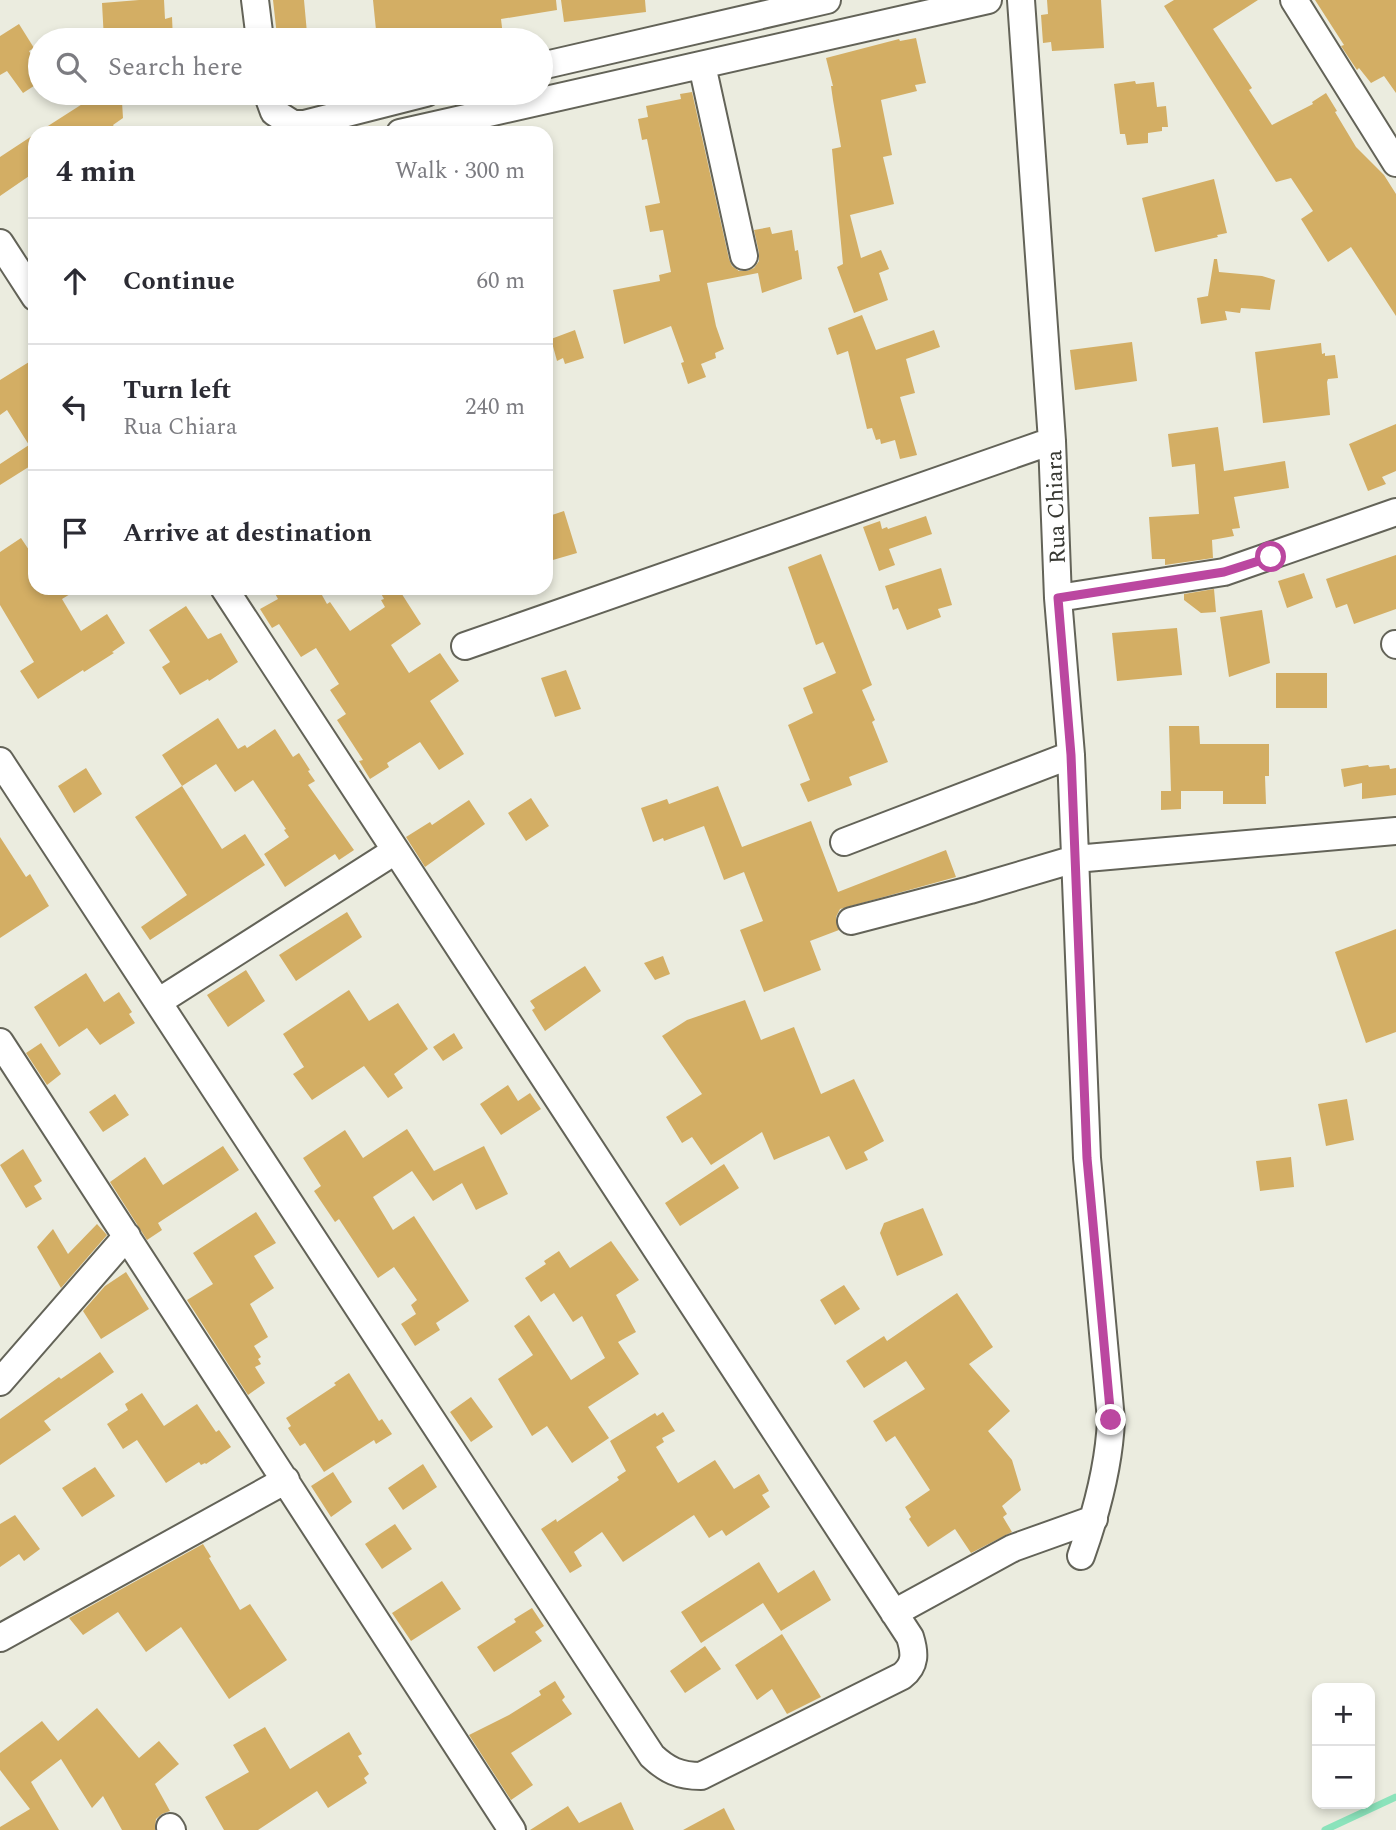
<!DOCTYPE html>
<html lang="en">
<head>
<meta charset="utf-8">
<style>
  :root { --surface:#fff; --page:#f2f2f3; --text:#2b2b33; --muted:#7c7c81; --line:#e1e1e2 }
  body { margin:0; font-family:Spectral,serif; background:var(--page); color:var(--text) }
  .controls { position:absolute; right:21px; bottom:21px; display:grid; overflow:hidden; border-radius:14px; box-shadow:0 4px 10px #0003 }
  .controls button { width:63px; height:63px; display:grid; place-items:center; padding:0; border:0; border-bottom:2px solid var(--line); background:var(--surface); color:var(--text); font:35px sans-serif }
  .stop { position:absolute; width:21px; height:21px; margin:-16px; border:5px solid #bb47a0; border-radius:50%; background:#fff }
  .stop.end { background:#bb47a0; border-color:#fff; box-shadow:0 2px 7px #0008 }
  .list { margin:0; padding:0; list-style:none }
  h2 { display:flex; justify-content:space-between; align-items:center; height:91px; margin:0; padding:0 28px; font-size:30px }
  h2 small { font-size:23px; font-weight:400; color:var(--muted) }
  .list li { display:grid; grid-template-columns:46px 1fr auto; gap:21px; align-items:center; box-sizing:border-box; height:126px; padding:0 28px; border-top:2px solid var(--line) }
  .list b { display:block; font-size:26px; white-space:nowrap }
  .list p { margin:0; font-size:23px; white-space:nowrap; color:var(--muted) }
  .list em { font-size:23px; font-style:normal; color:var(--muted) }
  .icon { flex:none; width:38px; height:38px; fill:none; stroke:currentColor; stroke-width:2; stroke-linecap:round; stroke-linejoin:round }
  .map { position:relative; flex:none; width:1396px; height:1830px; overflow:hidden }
  .search { position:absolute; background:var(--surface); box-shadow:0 4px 10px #0003; left:28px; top:28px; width:525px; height:77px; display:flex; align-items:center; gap:18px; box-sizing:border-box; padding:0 24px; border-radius:38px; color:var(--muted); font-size:26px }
  .panel { position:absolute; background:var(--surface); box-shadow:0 4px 10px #0003; left:28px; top:126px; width:525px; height:469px; border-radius:21px }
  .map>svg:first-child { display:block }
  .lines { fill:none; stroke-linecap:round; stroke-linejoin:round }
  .stream { stroke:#8be3bb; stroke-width:7 }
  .building { fill:#d3ae64 }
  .minor-casing { stroke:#636358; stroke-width:30 }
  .minor { stroke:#fff; stroke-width:26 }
  .route { stroke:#bb47a0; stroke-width:9 }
  .labels { text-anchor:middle; stroke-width:7; stroke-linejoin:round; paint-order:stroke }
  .street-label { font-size:23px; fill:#363731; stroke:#fff }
</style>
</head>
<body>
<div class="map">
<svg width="1396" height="1830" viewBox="0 0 1396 1830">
  <rect width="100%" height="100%" fill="#ebecdf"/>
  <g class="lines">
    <path class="stream" d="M1325 1830 1396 1797"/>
  </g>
  <path class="building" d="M139 0H164L165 19 172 17 173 40H104L102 3Z
    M273 0H304L307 33 277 36Z
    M373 0H556L557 10 501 19 503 36 467 40 466 28 421 33 422 40H377Z
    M561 0H645L646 12 564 22Z
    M1047 0H1101L1104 48 1052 51 1051 42 1043 43 1041 15 1048 14Z
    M1174 0H1258L1213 29 1252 88 1249 90 1272 125 1313 104 1312 102 1326 93 1337 111 1335 112 1356 147 1384 175 1396 194V316L1351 247 1328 262 1301 219 1313 211 1291 178 1276 182 1164 6Z
    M1315 0H1396V93L1384 76 1371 83 1359 68 1357 70 1341 46 1344 45Z
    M19 24 34 48 29 51 40 69V82L23 93 7 71 0 75V36Z
    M916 38 926 83 915 85 917 91 881 100 892 155 883 157 894 204 850 215 861 258 881 250 889 269 879 273 888 300 854 313 837 267 843 264 832 149 841 147 833 100 831 86H833L826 58 899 39 900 41Z
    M1135 81 1136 84 1154 82 1157 107 1166 106 1168 127H1162V131L1148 133V143L1127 145 1125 134H1120L1114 84Z
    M692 92 729 259 732 266 739 271H747L754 268 759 261V253L754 230 770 227 772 234 792 230 795 251 798 250 802 279 762 293 758 273 707 283 716 326 724 349 715 353 716 358 701 364 706 377 688 384 681 363 684 362 671 326 624 344 613 290 660 281 659 275 671 272 663 230 650 232 645 206 660 203 647 139 642 140 638 119 648 117 646 106 681 99 680 94Z
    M107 94 122 102 123 118 113 125 118 133H37L87 101H96Z
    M35 134V172L0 196V157Z
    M1214 179 1227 233 1217 235 1218 237 1155 252 1142 198Z
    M1214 259H1217L1219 272 1262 276 1275 280 1270 310 1241 308 1240 313 1225 311 1227 320 1201 324 1197 298 1208 296Z
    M862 315 876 350 934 330 940 347 906 359 915 393 900 397 917 455 900 459 895 440 881 444 880 439 876 440 872 428 867 429 848 351 837 355 828 328Z
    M575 330 584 358 565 364 563 358 557 361 551 339Z
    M1132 342 1137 381 1075 390 1070 350Z
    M1321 343 1322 354 1325 353V356L1335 355 1338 378 1328 379 1327 382 1330 415 1263 423 1255 352Z
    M29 362 35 372V463L0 485V464L29 445 7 410 0 415V380Z
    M1396 424V471L1382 477 1386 484 1368 491 1349 444Z
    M1218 427 1224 471 1285 461 1289 488 1234 497 1240 528 1232 529 1234 536 1212 540 1213 558 1165 565V559H1152L1149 517 1199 514 1195 464 1172 467 1168 434Z
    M564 511 577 553 546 562V517Z
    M926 516 932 534 889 549 895 565 879 571 863 527 880 521 882 529 887 527 888 529Z
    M21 538 35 559V588H80L62 599 81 631 107 614 125 643 112 652 114 653 84 672 83 670 38 699 20 671 34 662 0 605V552Z
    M821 554 872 685 862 690 875 720 872 722 888 762 849 777 852 785 808 802 800 784 810 780 788 725 813 713 803 688 836 673 823 642 816 645 788 567Z
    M1396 555V609L1354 624 1347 604 1336 608 1326 579Z
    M941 568 952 605 938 609 941 617 907 630 898 608 893 610 885 586Z
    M1304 573 1313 598 1287 608 1278 581Z
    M272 588H318L327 604 330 602 350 631 385 607 381 600 384 599 378 588H398L421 624 391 645 409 673 440 653 459 681 430 701 464 754 439 770 420 742 387 763 389 767 370 779 359 761 363 760 337 720 346 714 330 690 339 684 316 648 301 657 279 624 272 628 260 609 278 599Z
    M1214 589 1216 612 1201 613 1184 600V594Z
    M186 606 208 639 221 633 238 662 209 681 208 679 180 695 162 667 170 662 149 630Z
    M1262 610 1270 663 1229 677 1220 617Z
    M1177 628 1182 675 1117 681 1112 633Z
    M566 670 581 709 555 717 541 678Z
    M1276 673H1327V708H1276Z
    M218 718 238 749 245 745 247 748 275 729 293 757 299 753 310 770 308 771 315 781 308 785 354 850 339 860 335 854 285 887 264 854 289 837 284 830 286 829 253 780 235 792 216 764 182 786 162 755Z
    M1169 726H1199L1200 744H1269V776H1265L1266 804H1223V791H1171Z
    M1368 765 1369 767 1389 765 1390 769 1396 768V795L1362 799V783L1344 787 1341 769Z
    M86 768 102 794 74 813 58 786Z
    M182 786 222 849 245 834 265 865 150 940 141 927 187 895 135 817Z
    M718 786 742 847 811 821 838 892 946 850 956 877 840 909 836 917 839 930 810 941 821 970 764 992 740 930 763 921 744 872 724 880 704 826 664 841 663 838 653 842 641 808 667 799 669 804Z
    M1161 791H1181V809L1161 810Z
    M531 798 549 826 526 841 508 813Z
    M469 800 485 824 425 867 406 837 430 822 432 825Z
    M0 837 26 877 30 874 49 906 0 938Z
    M347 912 362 937 296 981 279 955Z
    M1396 929V1032L1366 1043 1335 952Z
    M663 956 670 974 655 980 644 963Z
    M585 966 601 991 545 1031 532 1010 535 1008 530 1001Z
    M246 970 265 1001 228 1027 207 995Z
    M86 973 104 1002 119 992 132 1012 129 1014 135 1023 100 1045 87 1028 59 1047 34 1007Z
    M349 990 369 1021 398 1003 428 1049 394 1074 403 1088 388 1098 364 1066 312 1100 293 1074 304 1067 283 1034Z
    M745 1000 761 1040 794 1027 821 1094 854 1079 884 1141 864 1152 868 1160 846 1170 829 1136 774 1160 762 1132 711 1165 692 1137 682 1143 666 1117 702 1094 662 1036 687 1020Z
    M454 1033 463 1048 443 1061 433 1047Z
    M41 1043 61 1074 47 1085 26 1053Z
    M508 1085 518 1101 530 1093 541 1109 501 1135 480 1104Z
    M115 1094 129 1115 103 1132 89 1112Z
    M1347 1099 1354 1140 1326 1146 1318 1104Z
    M407 1129 434 1171 484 1146 508 1194 476 1210 462 1183 433 1201 412 1171 373 1197 393 1230 414 1216 469 1301 436 1323 440 1330 415 1346 401 1324 416 1314 411 1305 417 1300 394 1267 378 1278 339 1219 335 1222 314 1191 321 1186 303 1158 345 1130 363 1158Z
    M223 1146 239 1170 158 1223 162 1230 147 1240 110 1182 145 1157 163 1185Z
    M23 1149 42 1181 34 1186 42 1199 26 1208 0 1165Z
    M1291 1157 1294 1187 1260 1191 1256 1161Z
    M724 1164 739 1188 680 1226 665 1203Z
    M923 1208 943 1255 897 1276 880 1233 884 1223Z
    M256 1212 276 1243 254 1256 274 1288 250 1304 268 1337 254 1346 261 1357 258 1359 261 1364 255 1367 265 1383 248 1395 187 1300 213 1284 193 1253Z
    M97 1224 107 1235 61 1288 37 1247 53 1229 68 1254Z
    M611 1241 639 1280 616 1295 636 1332 618 1342 639 1374 588 1407 609 1438 572 1463 547 1426 532 1436 498 1379 533 1355 514 1326 529 1315 571 1380 605 1358 582 1316 573 1322 554 1293 541 1302 525 1278 546 1264 544 1261 559 1251 570 1268Z
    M126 1272 149 1309 101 1339 83 1311 105 1286Z
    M844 1285 860 1309 835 1325 820 1300Z
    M957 1293 993 1347 969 1364 1010 1411 988 1431 1012 1460 1021 1490 1002 1506 1007 1514 1003 1517 1012 1532 971 1553 955 1529 928 1547 909 1519 911 1517 905 1507 930 1490 895 1436 886 1442 873 1421 925 1389 906 1361 864 1388 846 1361 884 1336 887 1341Z
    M100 1352 114 1372 44 1421 51 1430 0 1465V1419L59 1377 61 1379Z
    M349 1373 379 1421 382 1419 392 1434 376 1444 374 1440 324 1472 305 1443 300 1446 288 1428 291 1426 286 1418 336 1385 334 1383Z
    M142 1393 164 1426 197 1404 216 1432 219 1430 231 1447 206 1464 205 1463 201 1465 199 1462 166 1483 137 1440 123 1449 107 1424 128 1410 125 1404Z
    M471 1397 493 1427 471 1442 450 1412Z
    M663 1412 675 1431 662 1438 664 1442 656 1447 678 1483 715 1460 734 1489 759 1474 769 1491 762 1495 770 1507 726 1536 722 1530 709 1538 694 1515 623 1562 602 1532 574 1552 582 1566 570 1573 541 1529 556 1519 557 1522 619 1480 617 1477 626 1471 610 1441 655 1413 657 1416Z
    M423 1464 437 1487 403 1510 388 1488Z
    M95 1467 115 1496 82 1517 62 1488Z
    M333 1472 352 1502 331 1517 311 1486Z
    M15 1515 40 1549 24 1561 19 1554 0 1567V1524Z
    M395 1524 412 1549 382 1569 365 1544Z
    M203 1544 211 1557 209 1558 240 1610 250 1604 287 1660 229 1699 181 1627 146 1652 118 1612 83 1635 69 1618Z
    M759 1562 778 1593 814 1570 831 1600 781 1631 763 1603 701 1643 681 1612Z
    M442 1581 461 1609 411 1641 392 1613Z
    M532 1608 544 1626 535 1632 542 1641 494 1672 477 1647 516 1622 514 1619Z
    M782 1634 821 1697 787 1714 772 1689 757 1700 735 1665Z
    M705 1646 721 1669 685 1693 670 1671Z
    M555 1681 565 1697 562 1700 572 1714 511 1753 533 1785 511 1800 469 1735 509 1715 541 1695 539 1691Z
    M97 1708 139 1758 159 1741 179 1764 155 1784 170 1811 162 1814 156 1819 155 1830H122L103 1796 92 1808 61 1759 31 1782 59 1830H0V1827L30 1809 0 1770V1753L42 1721 58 1741Z
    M265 1727 290 1769 349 1732 362 1754 358 1756 369 1774 364 1778 367 1783 328 1808 317 1791 258 1830H224L205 1797 249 1772 233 1745Z
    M621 1802 634 1830H530L568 1806 579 1823Z
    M724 1808 735 1830H683Z"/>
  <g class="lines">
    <defs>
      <path id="minor" d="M255 0 260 40
        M1021 0 1052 441 1058 598 1071 755 1087 1158 1111 1420C1109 1467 1097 1511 1081 1556
        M1294 0 1396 163
        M702 65 744 256
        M541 66 827 0
        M267 93 274 112 293 124H304L426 93
        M400 133 988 0
        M0 243 35 297
        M1058 598 1224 572 1396 512
        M1395 644 1396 645
        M465 646 1052 441
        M0 761 652 1756C667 1770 679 1776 701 1776L902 1676C916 1665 915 1653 910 1637L224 588
        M844 842 1071 755
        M851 921 970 890 1075 859 1396 831
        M158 1002 395 851
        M0 1042 512 1830
        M0 1382 127 1236
        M894 1613 1013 1548 1094 1519
        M0 1638 286 1480
        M170 1827 172 1830"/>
    </defs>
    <use href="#minor" class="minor-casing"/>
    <use href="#minor" class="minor"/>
  </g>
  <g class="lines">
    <path class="route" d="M1111 1420 1087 1158 1071 755 1058 598 1224 572 1271 557"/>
  </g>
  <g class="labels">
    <g class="street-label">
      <text transform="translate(1055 507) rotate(-92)" y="8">Rua Chiara</text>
    </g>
  </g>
</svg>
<div class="controls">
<button>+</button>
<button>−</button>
</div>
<div class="stop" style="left:1271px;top:557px"></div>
<div class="stop end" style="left:1111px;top:1420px"></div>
<div class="search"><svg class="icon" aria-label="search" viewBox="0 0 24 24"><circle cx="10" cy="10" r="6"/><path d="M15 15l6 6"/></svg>Search here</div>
<section class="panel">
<h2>4 min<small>Walk · 300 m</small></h2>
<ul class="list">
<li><svg class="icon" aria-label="ahead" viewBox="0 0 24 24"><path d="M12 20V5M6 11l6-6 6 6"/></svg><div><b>Continue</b></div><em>60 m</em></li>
<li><svg class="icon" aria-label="left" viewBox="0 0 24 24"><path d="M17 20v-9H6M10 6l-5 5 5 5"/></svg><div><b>Turn left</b><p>Rua Chiara</p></div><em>240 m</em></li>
<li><svg class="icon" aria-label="arrive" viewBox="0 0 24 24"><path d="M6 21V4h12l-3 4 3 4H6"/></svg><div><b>Arrive at destination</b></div></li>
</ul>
</section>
</div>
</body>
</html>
